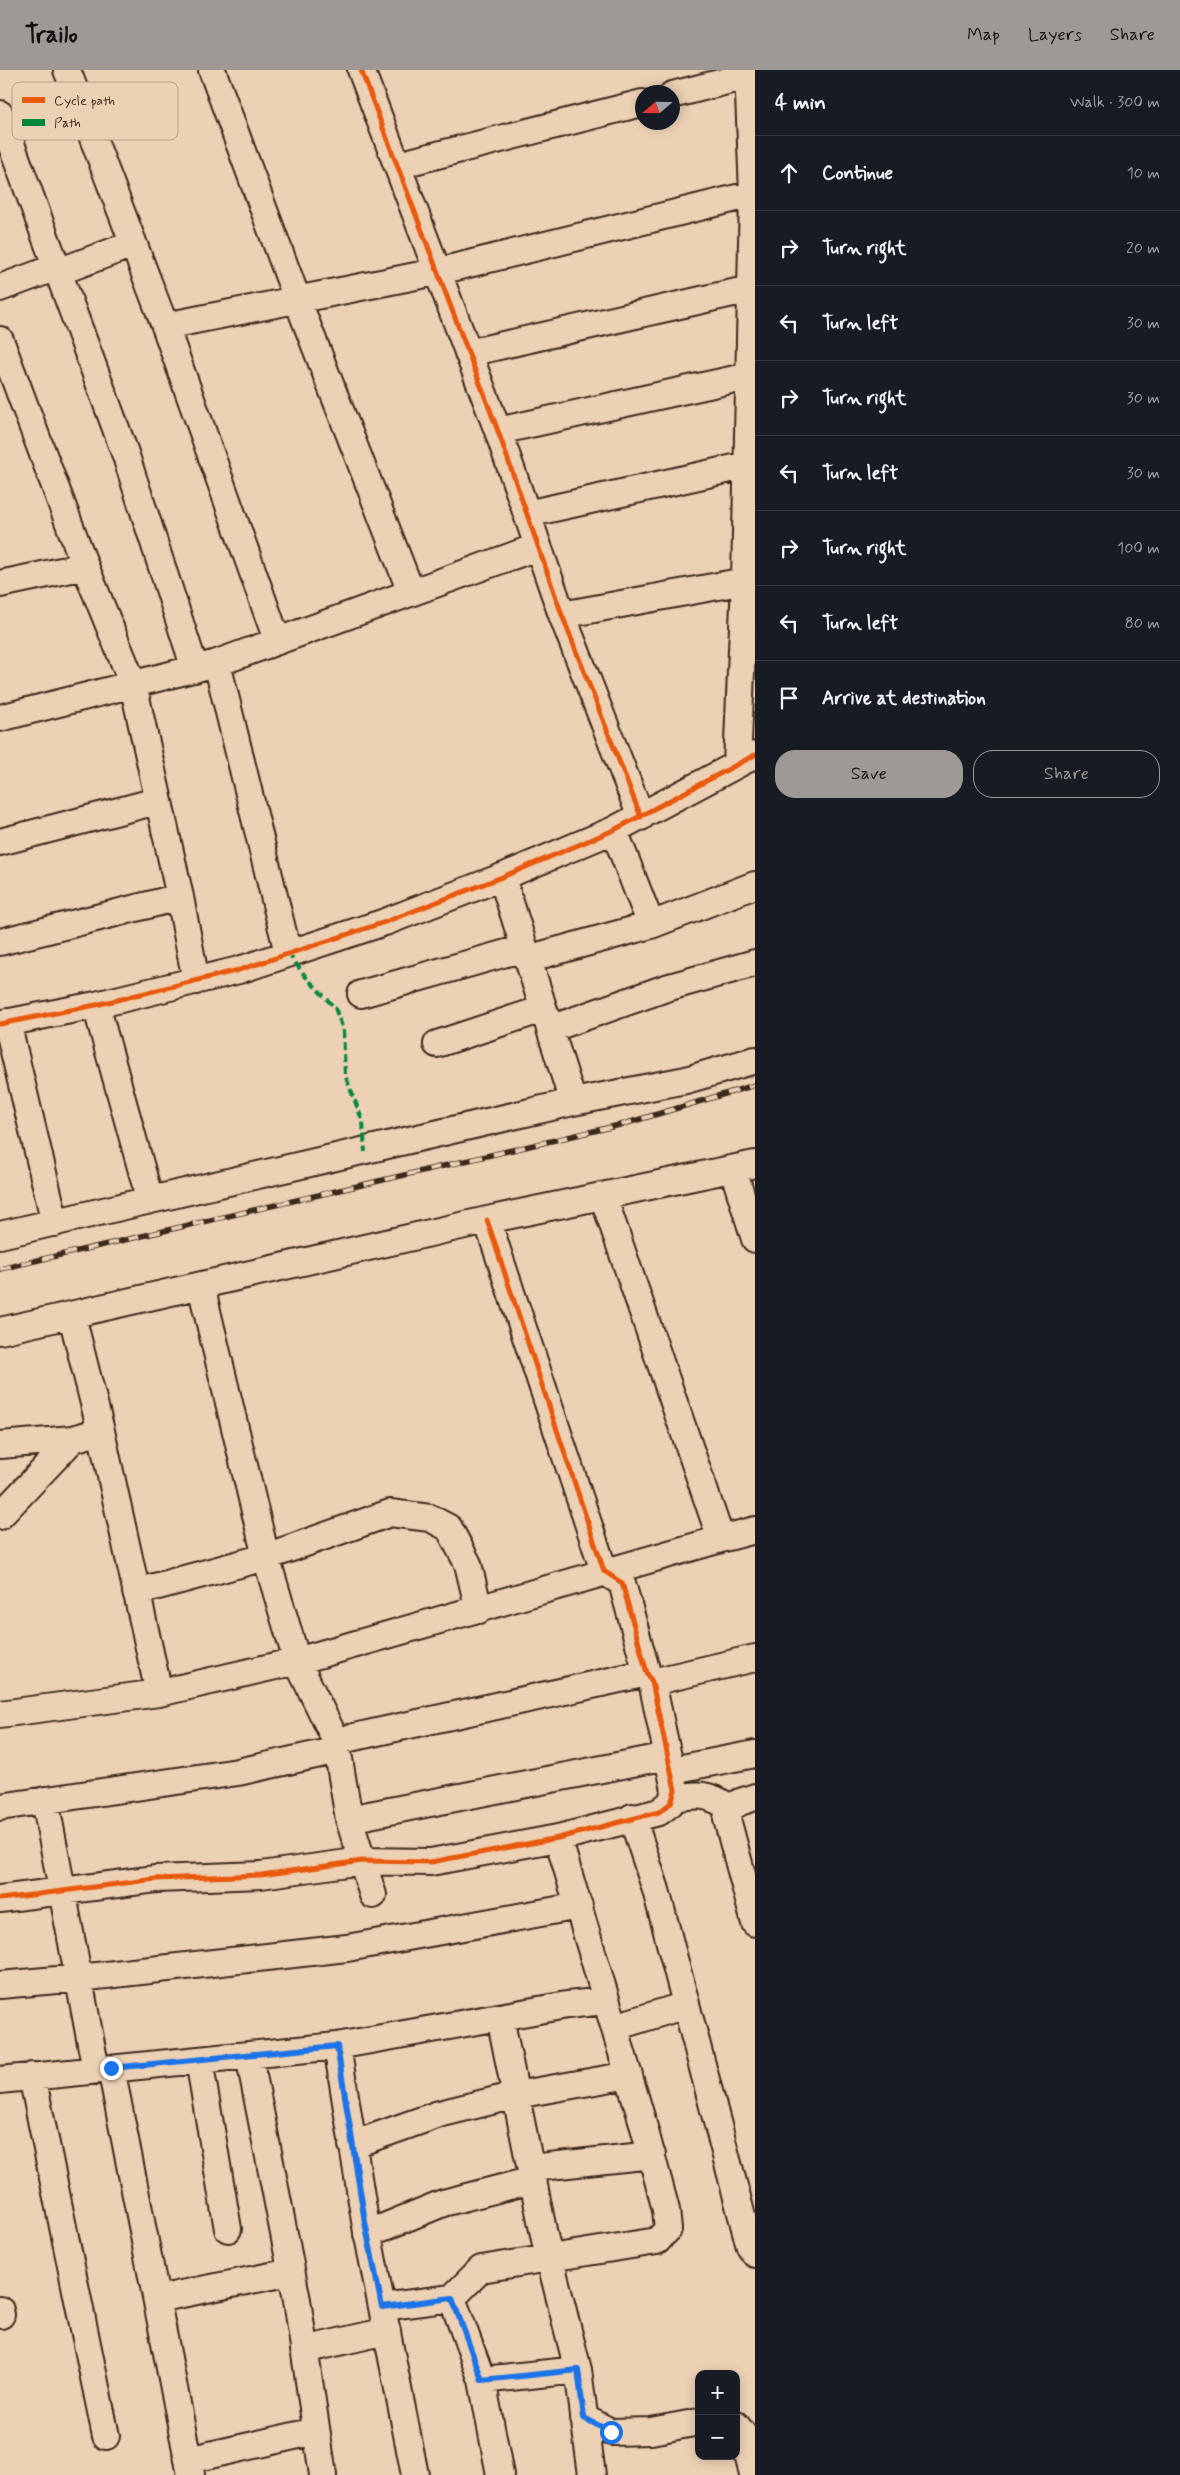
<!DOCTYPE html>
<html lang="en">
<head>
<meta charset="utf-8">
<style>
  :root { --surface:#171b24; --page:#242831; --text:#f1f3f6; --muted:#9ea1a6; --line:#363941; --accent:#9f9995 }
  body { margin:0; font-family:Mynerve,sans-serif; background:var(--page); color:var(--text) }
  .controls { position:absolute; right:15px; bottom:15px; display:grid; overflow:hidden; border-radius:10px; box-shadow:0 2px 12px #0003 }
  .controls button { width:45px; height:45px; display:grid; place-items:center; padding:0; border:0; border-bottom:1px solid var(--line); background:var(--surface); color:var(--text); font:25px sans-serif }
  .compass { position:absolute; left:635px; top:15px; width:45px; height:45px; border-radius:50%; background:var(--surface); box-shadow:0 2px 12px #0003; rotate:250deg }
  .stop { position:absolute; width:15px; height:15px; margin:-11px; border:4px solid #1a73e8; border-radius:50%; background:#fff }
  .stop.end { background:#1a73e8; border-color:#fff; box-shadow:0 1px 5px #0008 }
  .list { margin:0; padding:0; list-style:none }
  h2 { display:flex; justify-content:space-between; align-items:center; height:65px; margin:0; padding:0 20px; font-size:21px }
  h2 small { font-size:16px; font-weight:400; color:var(--muted) }
  .list li { display:grid; grid-template-columns:32px 1fr auto; gap:15px; align-items:center; box-sizing:border-box; height:75px; padding:0 20px; border-top:1px solid var(--line) }
  .list b { display:block; font-size:19px; white-space:nowrap }
  .list em { font-size:16px; font-style:normal; color:var(--muted) }
  .actions { display:flex; gap:10px; padding:15px 20px }
  .actions a { flex:1; padding:11px 0; border:1px solid var(--accent); border-radius:20px; text-align:center; font-size:18px; color:var(--accent) }
  .actions .main { background:var(--accent); color:#111 }
  .icon { flex:none; width:28px; height:28px; fill:none; stroke:currentColor; stroke-width:2; stroke-linecap:round; stroke-linejoin:round }
  .map { position:relative; flex:none; width:755px; height:2405px; overflow:hidden }
  header { display:flex; align-items:center; gap:30px; box-sizing:border-box; height:70px; padding:0 25px; background:var(--accent); color:#111 }
  header strong { font-size:24px }
  nav { display:flex; gap:28px; margin-inline-start:auto; font-size:18px }
  main { display:flex }
  aside { flex:1; background:var(--surface) }
  .map>svg:first-child { display:block }
  .lines { fill:none; stroke-linecap:round; stroke-linejoin:round }
  .minor-casing { stroke:#3b2a1e; stroke-width:30 }
  .minor { stroke:#edd1b4; stroke-width:26 }
  .rail-casing { stroke:#3b2a1e; stroke-width:5.5 }
  .rail { stroke:#edd1b4; stroke-width:4; stroke-dasharray:11; stroke-linecap:butt }
  .quiet { stroke:#00873e; stroke-width:4; stroke-dasharray:8 4; stroke-linecap:butt }
  .cycleway-casing { stroke:#edd1b4; stroke-width:8 }
  .cycleway { stroke:#e8590c; stroke-width:5 }
  .route { stroke:#1a73e8; stroke-width:6 }
  .key { fill:#edd1b4; stroke:#b89f87; stroke-width:1 }
  .key-label { font-size:14px; fill:#3b2a1e }
</style>
</head>
<body>
<header>
<strong>Trailo</strong>
<nav><a>Map</a><a>Layers</a><a>Share</a></nav>
</header>
<main>
<div class="map">
<svg width="755" height="2405" viewBox="0 0 755 2405">
  <rect width="100%" height="100%" fill="#edd1b4"/>
  <filter id="ink" filterUnits="userSpaceOnUse"><feTurbulence type="fractalNoise" baseFrequency=".02" numOctaves="2"/><feDisplacementMap in="SourceGraphic" scale="10" xChannelSelector="R" yChannelSelector="G"/><feConvolveMatrix kernelMatrix="1 2 1 2 8 2 1 2 1" color-interpolation-filters="sRGB"/></filter>
  <g filter="url(#ink)">
    <g class="lines">
      <defs>
        <path id="minor" d="M67 0 165 256 277 570
          M212 0 297 229 411 522
          M361 0 498 361 562 545 641 747
          M672 25 755 4
          M0 44 125 383 195 599
          M398 95 642 33
          M58 202 133 174
          M0 218 57 197
          M165 256 436 202 753 124
          M0 270 85 496 133 614 180 827 196 911
          M468 283 750 219
          M498 361 749 306
          M527 444 748 395 755 396
          M0 514 85 496
          M562 545 745 511
          M217 593 288 883
          M0 648 217 593 537 477
          M737 694 745 511 753 124 748 0
          M614 760 651 855
          M0 772 157 731
          M502 807 573 1032
          M0 872 180 827
          M527 889 651 855 755 815
          M361 924 524 878
          M96 935 150 1130
          M7 952 55 1153
          M0 954 96 935 239 900 385 852 502 807 614 760 755 685
          M550 959 666 918 755 893
          M437 974 543 939
          M733 1099 755 1169
          M0 1165 573 1032 686 1010 755 990
          M201 1216 266 1487 297 1591 336 1671 349 1749 373 1825
          M72 1246 101 1361 159 1623
          M0 1261 487 1150 755 1094
          M0 1375 73 1369
          M0 1446 73 1369 101 1361
          M721 1469 755 1460
          M136 1522 266 1487 390 1443 430 1448 449 1458 468 1494 479 1540
          M652 1612 755 1588
          M0 1644 159 1623 297 1591 721 1469 603 1126
          M336 1671 647 1603
          M672 1700 755 1684
          M755 1727 740 1732 730 1738 727 1749 755 1853
          M673 1728C699 1724 708 1723 730 1738
          M45 1730 96 2000
          M0 1737 238 1702 338 1680
          M632 1747 656 1820 750 2177 755 2184
          M349 1749 668 1686
          M0 1829 156 1809 261 1805 362 1791 431 1792 558 1768 659 1742 671 1733 675 1720 652 1612 647 1603 622 1513 604 1501 487 1150
          M0 1915 79 1908 347 1878 579 1836
          M500 1947 545 2170 578 2300 592 2405
          M615 1957 686 1935
          M337 1976 365 2151 415 2405
          M249 1985 297 2230 323 2405
          M199 1990 228 2159
          M111 1998 191 2405
          M32 2006 106 2366
          M0 2010 337 1976 567 1935 605 1931
          M352 2075 439 2044 516 2025 629 2005
          M531 2098 652 2085
          M367 2164 443 2133 533 2110
          M452 2228 482 2310 500 2405
          M157 2229 291 2202
          M382 2237 452 2228 481 2199 657 2171 668 2159 666 2140 642 2050 558 1768
          M0 2240 1 2245
          M304 2280 387 2261
          M482 2310 578 2300
          M584 2348 611 2362 651 2361 699 2352
          M736 2355 743 2364 753 2405
          M188 2390 316 2361"/>
      </defs>
      <use href="#minor" class="minor-casing"/>
      <use href="#minor" class="minor"/>
      <defs>
        <path id="rail" d="M0 1199 624 1054 755 1015"/>
      </defs>
      <use href="#rail" class="rail-casing"/>
      <use href="#rail" class="rail"/>
      <path class="quiet" d="M288 883 306 907 335 938 343 959 345 1005 363 1052 365 1082"/>
      <defs>
        <path id="cycleway" d="M361 0 498 361 562 545 641 747
          M0 954 96 935 239 900 385 852 502 807 614 760 755 685
          M0 1829 156 1809 261 1805 362 1791 431 1792 558 1768 659 1742 671 1733 675 1720 652 1612 647 1603 622 1513 604 1501 487 1150"/>
      </defs>
      <use href="#cycleway" class="cycleway-casing"/>
      <use href="#cycleway" class="cycleway"/>
    </g>
  </g>
  <g class="lines" filter="url(#ink)">
    <path class="route" d="M111 1998 337 1976 365 2152 382 2237 452 2228 482 2310 578 2300 584 2348 611 2362"/>
  </g>
  <rect x="12" y="12" width="166" height="58" rx="8" class="key"/>
  <rect x="22" y="27" width="23" height="6" fill="#e8590c"/>
  <rect x="22" y="49" width="23" height="7" fill="#00873e"/>
  <g class="key-label">
    <text x="54" y="35">Cycle path</text>
    <text x="54" y="57">Path</text>
  </g>
</svg>
<div class="controls">
<button>+</button>
<button>−</button>
</div>
<svg class="compass" viewBox="-18 -18 36 36"><path d="M0-13l5 13h-10z" fill="#e53935"/><path d="M0 13l5-13h-10z" fill="#9ea1a6"/></svg>
<div class="stop" style="left:611px;top:2362px"></div>
<div class="stop end" style="left:111px;top:1998px"></div>
</div>
<aside>
<h2>4 min<small>Walk · 300 m</small></h2>
<ul class="list">
<li><svg class="icon" aria-label="ahead" viewBox="0 0 24 24"><path d="M12 20V5M6 11l6-6 6 6"/></svg><div><b>Continue</b></div><em>10 m</em></li>
<li><svg class="icon" aria-label="right" viewBox="0 0 24 24"><path d="M7 20v-9h11M14 6l5 5-5 5"/></svg><div><b>Turn right</b></div><em>20 m</em></li>
<li><svg class="icon" aria-label="left" viewBox="0 0 24 24"><path d="M17 20v-9H6M10 6l-5 5 5 5"/></svg><div><b>Turn left</b></div><em>30 m</em></li>
<li><svg class="icon" aria-label="right" viewBox="0 0 24 24"><path d="M7 20v-9h11M14 6l5 5-5 5"/></svg><div><b>Turn right</b></div><em>30 m</em></li>
<li><svg class="icon" aria-label="left" viewBox="0 0 24 24"><path d="M17 20v-9H6M10 6l-5 5 5 5"/></svg><div><b>Turn left</b></div><em>30 m</em></li>
<li><svg class="icon" aria-label="right" viewBox="0 0 24 24"><path d="M7 20v-9h11M14 6l5 5-5 5"/></svg><div><b>Turn right</b></div><em>100 m</em></li>
<li><svg class="icon" aria-label="left" viewBox="0 0 24 24"><path d="M17 20v-9H6M10 6l-5 5 5 5"/></svg><div><b>Turn left</b></div><em>80 m</em></li>
<li><svg class="icon" aria-label="arrive" viewBox="0 0 24 24"><path d="M6 21V4h12l-3 4 3 4H6"/></svg><div><b>Arrive at destination</b></div></li>
</ul>
<div class="actions"><a class="main">Save</a><a>Share</a></div>
</aside>
</main>
</body>
</html>
